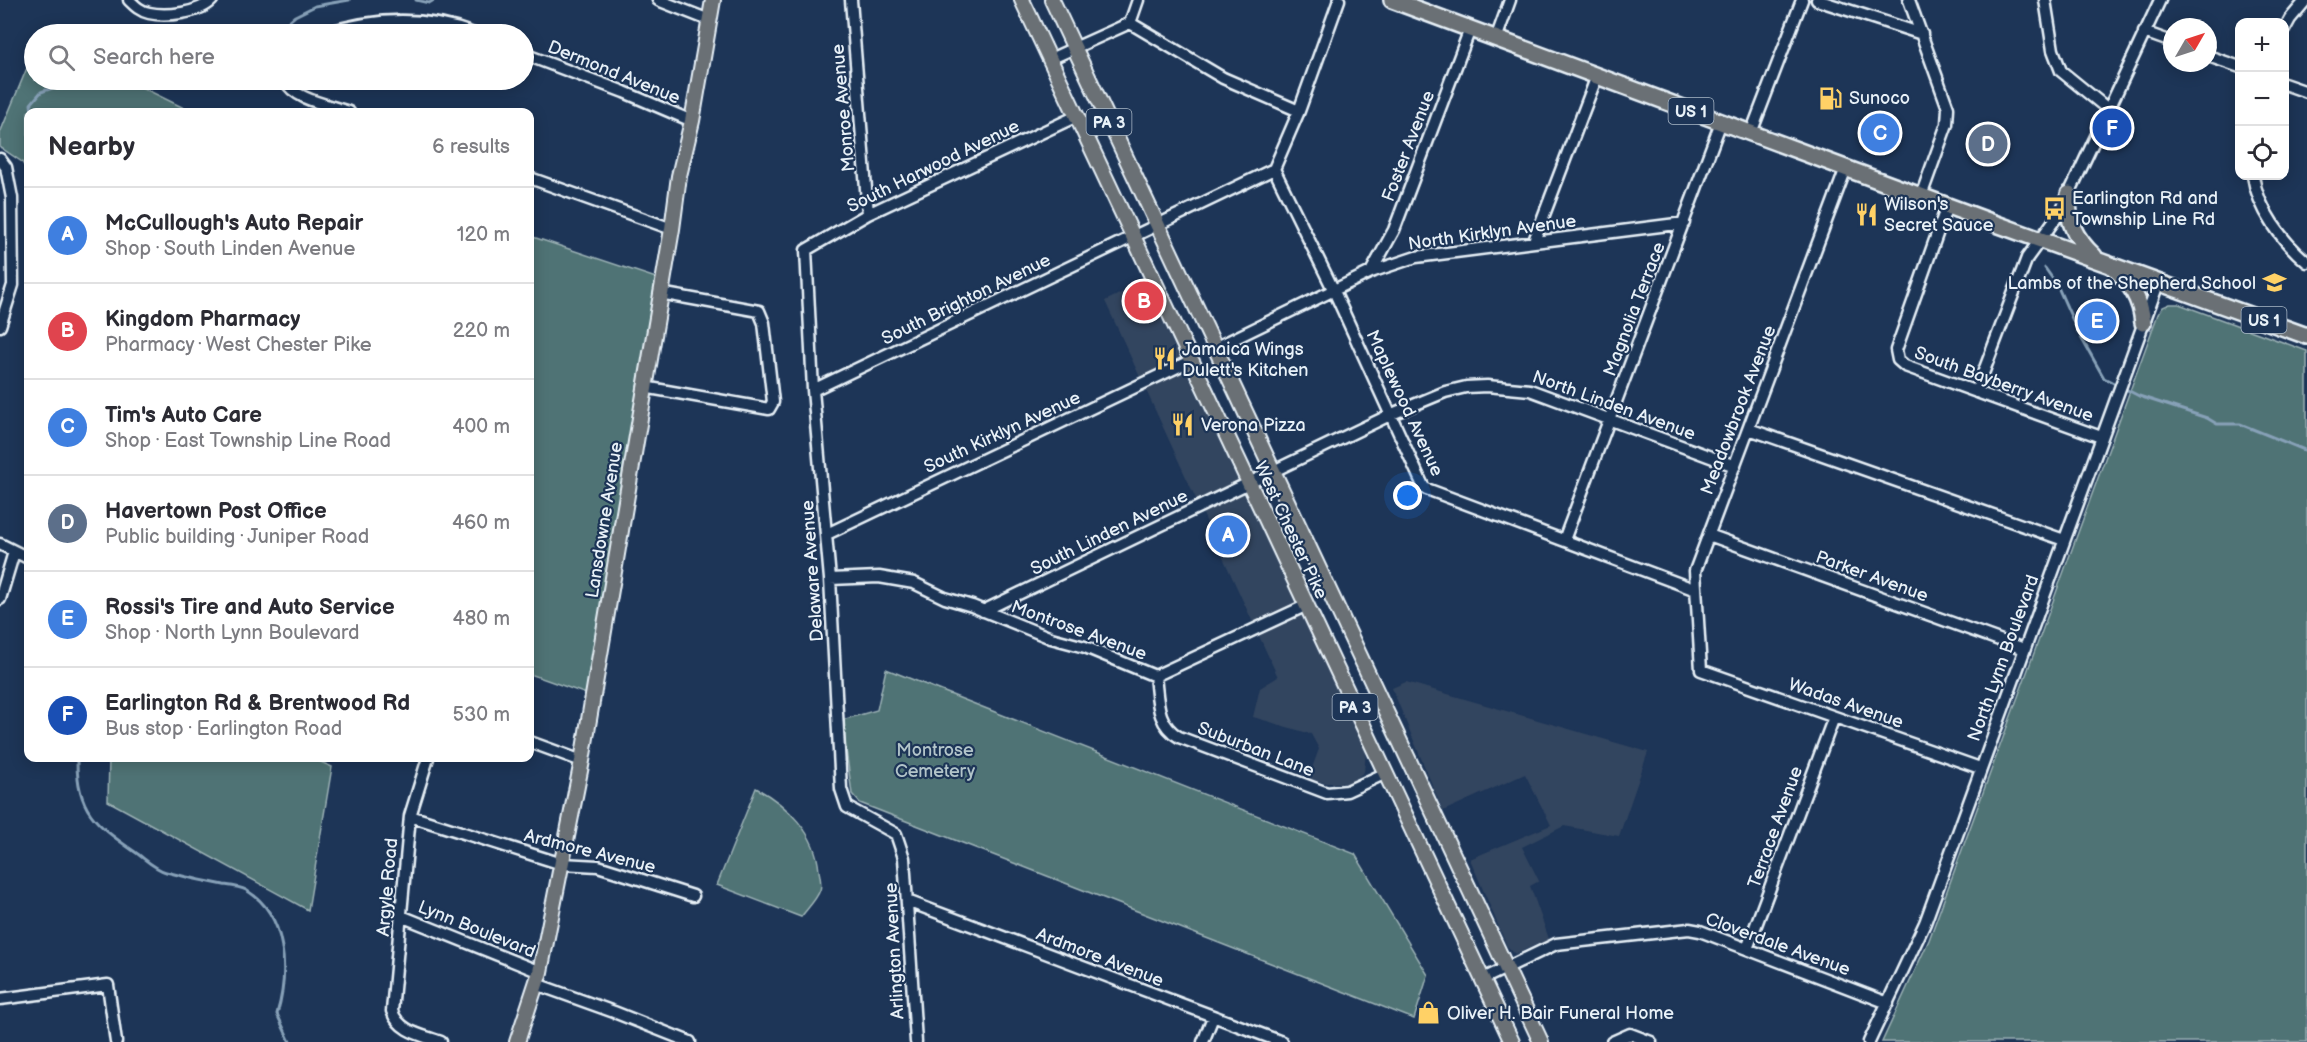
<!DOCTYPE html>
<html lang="en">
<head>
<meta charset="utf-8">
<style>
  :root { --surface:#fff; --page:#f7f7f7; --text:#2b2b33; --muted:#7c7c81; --line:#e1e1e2; --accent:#8a764a }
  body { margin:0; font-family:"Balsamiq Sans",sans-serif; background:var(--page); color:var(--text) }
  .controls { position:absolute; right:18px; top:18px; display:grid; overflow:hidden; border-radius:12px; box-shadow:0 3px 15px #0003 }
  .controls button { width:54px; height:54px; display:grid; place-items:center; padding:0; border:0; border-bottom:2px solid var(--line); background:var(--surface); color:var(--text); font:30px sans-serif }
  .compass { position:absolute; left:2163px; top:18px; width:54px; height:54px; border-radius:50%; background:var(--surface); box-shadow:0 3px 15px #0003; rotate:51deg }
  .you { position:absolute; left:1408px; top:496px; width:21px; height:21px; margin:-15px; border:4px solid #fff; border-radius:50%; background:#1a73e8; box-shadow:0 0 0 9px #1a73e833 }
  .badge { display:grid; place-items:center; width:39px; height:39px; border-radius:50%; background:var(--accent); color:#fff; font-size:20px; font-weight:700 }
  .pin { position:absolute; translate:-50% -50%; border:3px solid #fff; box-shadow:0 2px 6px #0006 }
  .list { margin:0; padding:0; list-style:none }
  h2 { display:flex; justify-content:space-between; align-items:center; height:78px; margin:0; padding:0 24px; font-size:26px }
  h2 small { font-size:20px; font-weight:400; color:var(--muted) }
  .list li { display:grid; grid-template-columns:39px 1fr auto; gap:18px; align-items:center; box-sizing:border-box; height:96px; padding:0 24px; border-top:2px solid var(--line) }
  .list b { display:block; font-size:22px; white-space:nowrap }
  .list p { margin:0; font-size:20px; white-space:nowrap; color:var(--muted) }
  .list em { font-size:20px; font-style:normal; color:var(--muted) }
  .icon { flex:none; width:33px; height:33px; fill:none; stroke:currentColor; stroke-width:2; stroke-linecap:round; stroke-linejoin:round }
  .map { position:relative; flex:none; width:2307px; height:1042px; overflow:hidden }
  .search { position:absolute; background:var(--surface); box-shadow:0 3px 15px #0003; left:24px; top:24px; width:510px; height:66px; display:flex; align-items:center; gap:15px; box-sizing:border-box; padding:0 21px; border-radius:33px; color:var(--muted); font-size:22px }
  .panel { position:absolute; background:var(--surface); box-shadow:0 3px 15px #0003; left:24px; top:108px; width:510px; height:654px; border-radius:12px }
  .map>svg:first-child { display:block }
  .built { fill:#33455f }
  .green { fill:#507374; stroke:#9cb2b6; stroke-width:1.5 }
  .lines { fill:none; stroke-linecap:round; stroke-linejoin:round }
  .stream { stroke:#87a1b8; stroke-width:3 }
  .minor-casing { stroke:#e8f1f8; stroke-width:15 }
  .major-casing { stroke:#e8f1f8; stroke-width:18 }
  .highway-casing { stroke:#e8f1f8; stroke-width:20 }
  .minor { stroke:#1d3557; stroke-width:10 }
  .major { stroke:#6a7074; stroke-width:14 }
  .highway { stroke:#6a7074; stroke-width:15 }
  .labels { text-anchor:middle; stroke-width:4.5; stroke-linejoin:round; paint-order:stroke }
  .shield { fill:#1d3557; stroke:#abb9c8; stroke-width:1.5 }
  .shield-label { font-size:16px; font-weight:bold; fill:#e8f1f8 }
  .street-label { font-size:18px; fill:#e8f1f8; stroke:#1d3557 }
  .poi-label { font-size:18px; fill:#e8f1f8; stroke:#1d3557; text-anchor:start }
  .park-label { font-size:18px; fill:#b3c5ca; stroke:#1d3557 }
</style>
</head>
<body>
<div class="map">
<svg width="2307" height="1042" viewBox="0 0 2307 1042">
  <rect width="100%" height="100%" fill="#1d3557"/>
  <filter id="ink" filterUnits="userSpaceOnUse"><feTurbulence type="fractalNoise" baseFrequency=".0167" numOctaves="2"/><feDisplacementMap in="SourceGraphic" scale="12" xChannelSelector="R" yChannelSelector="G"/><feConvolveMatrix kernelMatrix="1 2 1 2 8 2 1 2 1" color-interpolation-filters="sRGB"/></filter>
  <g filter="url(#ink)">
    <path class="built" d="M1144 282 1366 751 1364 772 1350 783H1326L1308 779 1319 749 1311 734 1253 717 1260 688 1278 677 1105 301Z
      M1406 682 1648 752 1619 836 1564 826 1522 847 1539 881 1530 886 1549 939 1515 954 1507 946 1470 859 1551 825 1525 774 1443 811 1392 688Z"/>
    <path class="green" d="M34 51V80H127L192 112H28V172L22 162 0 147V133Z
      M530 236 662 280 592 696 530 674Z
      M2170 304H2179L2307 351V1042H1882L1929 940 2158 314 2163 307Z
      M886 669 1355 854 1428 975 1414 1019 860 803 852 794 842 720 877 710Z
      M109 758H312L332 767 308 910 108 801Z
      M756 788C787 805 816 833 819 871 820 876 822 885 820 890 817 899 807 909 801 917L717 885Z"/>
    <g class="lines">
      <path class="stream" d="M416 0 429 3 434 0
        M274 34 295 16 315 6 349 0
        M32 112 31 104 41 92 75 80 104 83 146 80
        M2045 268 2057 285 2078 332 2104 378 2139 396 2207 418 2217 424H2240L2307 451
        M77 758C76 810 95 824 135 852 145 859 155 869 166 872 185 877 205 881 224 885 231 886 240 887 246 890 288 915 289 973 277 1014L290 1042"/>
      <defs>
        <path id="minor" d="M129 0C135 6 140 11 149 13 166 17 200 13 212 0
          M658 0 709 20
          M851 0 868 214
          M1817 0 1922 34
          M1909 0 1948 108 1947 124 1921 196
          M2045 0 2053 50 2061 71 2109 110
          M1130 23 1223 78 1299 111
          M1130 23 1138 0
          M2284 30 2290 19 2306 0
          M2144 32 2172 42
          M323 34C373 18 424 15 474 34
          M1496 39 1510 0
          M524 54 624 92 692 121
          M2208 56 2240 67
          M1050 59 1130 23
          M285 80C294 100 329 105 349 112
          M2284 84 2307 92
          M1751 133 1802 0
          M0 159 6 167 12 198 13 285 0 326
          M1846 168 1695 571 1701 670 1980 768
          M1274 169 1334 291 1424 488 1696 590
          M2253 176C2258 209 2282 241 2307 262
          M530 178 672 229
          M1947 206 1896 350 1898 360 1905 366 2101 437
          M1534 241 1597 76
          M1371 272 1394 230 1470 29
          M1215 348 1371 272 1416 257 1684 223
          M644 387 769 409 773 402 764 323 759 311 660 293
          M813 390 1274 169 1299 111 1339 0
          M1976 392 2027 258 2061 211 2160 0
          M1749 429 2064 540
          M827 534 1192 360
          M1709 535 2024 649
          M1564 540 1721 122
          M0 544 28 558
          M830 579 879 577 914 583 945 598 972 606 1051 638 1085 647 1155 676 1307 605
          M0 599 14 552
          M983 611 1392 414 1445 392 1466 387 1487 386 1530 390 1735 466
          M1155 676C1158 699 1156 724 1179 737L1327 793 1347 791 1386 773
          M530 742 582 761
          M428 758 410 816 392 1011C399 1032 422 1035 441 1042
          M410 816 562 864 598 866 693 896
          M907 901 1282 1042
          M401 916 540 972
          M1747 949 1834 717
          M1483 979 1556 944 1689 929 1700 931 1888 1003
          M536 984 614 1012 690 1042
          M0 999 108 985 116 1042
          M916 1042 904 858 896 834 847 807 841 789 830 579 813 390 806 250 868 214 1077 116
          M1203 1042 1213 1017
          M1612 1042 1630 1034 1651 1042
          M1869 1042 1925 923 2159 281"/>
        <path id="major" d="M1022 0 1512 1042
          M1052 0 1541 1042
          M517 1042 540 972 582 761 672 229 679 176 692 121 713 0"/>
        <path id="highway" d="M1392 0 1991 222 2307 336
          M2069 194C2066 221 2075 238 2094 256
          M2112 266C2130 283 2141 299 2143 323"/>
      </defs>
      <use href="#minor" class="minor-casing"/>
      <use href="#major" class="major-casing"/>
      <use href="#highway" class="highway-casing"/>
      <use href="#minor" class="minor"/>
      <use href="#major" class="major"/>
      <use href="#highway" class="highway"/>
    </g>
  </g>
  <defs>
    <symbol id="fuel-bare" viewBox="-9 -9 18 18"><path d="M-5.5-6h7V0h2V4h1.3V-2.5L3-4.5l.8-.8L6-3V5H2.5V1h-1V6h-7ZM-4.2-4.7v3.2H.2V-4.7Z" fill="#ffd166" stroke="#1d3557" stroke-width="2.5" paint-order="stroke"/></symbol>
    <symbol id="bus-bare" viewBox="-9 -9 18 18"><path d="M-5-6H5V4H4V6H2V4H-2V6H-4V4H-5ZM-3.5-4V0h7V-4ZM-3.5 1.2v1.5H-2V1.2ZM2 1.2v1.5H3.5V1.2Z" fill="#ffd166" stroke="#1d3557" stroke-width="2.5" paint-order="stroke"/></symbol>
    <symbol id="restaurant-bare" viewBox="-9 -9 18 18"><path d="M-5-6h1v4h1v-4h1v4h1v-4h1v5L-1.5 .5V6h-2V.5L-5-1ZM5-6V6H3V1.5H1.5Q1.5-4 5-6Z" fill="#ffd166" stroke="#1d3557" stroke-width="2.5" paint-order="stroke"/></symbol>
    <symbol id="school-bare" viewBox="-9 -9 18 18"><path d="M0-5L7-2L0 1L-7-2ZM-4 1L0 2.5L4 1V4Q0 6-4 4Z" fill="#ffd166" stroke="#1d3557" stroke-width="2.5" paint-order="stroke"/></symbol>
    <symbol id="shop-bare" viewBox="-9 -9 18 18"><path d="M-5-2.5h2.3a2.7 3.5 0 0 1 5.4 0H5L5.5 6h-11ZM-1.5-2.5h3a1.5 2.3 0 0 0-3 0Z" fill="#ffd166" stroke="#1d3557" stroke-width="2.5" paint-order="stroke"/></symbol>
  </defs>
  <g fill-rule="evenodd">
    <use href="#fuel-bare" x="1814" y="82" width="33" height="33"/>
    <use href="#bus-bare" x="2038" y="192" width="33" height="33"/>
    <use href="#restaurant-bare" x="1850" y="198" width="33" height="33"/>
    <use href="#school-bare" x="2258" y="266" width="33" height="33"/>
    <use href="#restaurant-bare" x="1148" y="342" width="33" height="33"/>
    <use href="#restaurant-bare" x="1166" y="408" width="33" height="33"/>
    <use href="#shop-bare" x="1412" y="996" width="33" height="33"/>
  </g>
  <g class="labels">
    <g class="shield">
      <rect x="1668.5" y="98" width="45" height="26" rx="4.5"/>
      <rect x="1086.5" y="109" width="45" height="26" rx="4.5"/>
      <rect x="2241.5" y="307" width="45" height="26" rx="4.5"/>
      <rect x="1332.5" y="694" width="45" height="26" rx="4.5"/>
    </g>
    <g class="shield-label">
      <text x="1691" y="117">US 1</text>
      <text x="1109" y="128">PA 3</text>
      <text x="2264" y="326">US 1</text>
      <text x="1355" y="713">PA 3</text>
    </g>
    <g class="street-label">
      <text transform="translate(614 72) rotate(22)" y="6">Dermond Avenue</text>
      <text transform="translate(843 108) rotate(-95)" y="6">Monroe Avenue</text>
      <text transform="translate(1408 146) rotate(-69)" y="6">Foster Avenue</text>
      <text transform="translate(933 166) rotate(-26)" y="6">South Harwood Avenue</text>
      <text transform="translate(1492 232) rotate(-8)" y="6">North Kirklyn Avenue</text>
      <text transform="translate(966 299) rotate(-26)" y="6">South Brighton Avenue</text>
      <text transform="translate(1634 309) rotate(-69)" y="6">Magnolia Terrace</text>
      <text transform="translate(2004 384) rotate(20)" y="6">South Bayberry Avenue</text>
      <text transform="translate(1405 403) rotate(65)" y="6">Maplewood Avenue</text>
      <text transform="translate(1614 405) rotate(20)" y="6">North Linden Avenue</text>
      <text transform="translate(1738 410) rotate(-69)" y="6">Meadowbrook Avenue</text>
      <text transform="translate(1002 432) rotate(-25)" y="6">South Kirklyn Avenue</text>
      <text transform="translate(604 520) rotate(-81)" y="6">Lansdowne Avenue</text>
      <text transform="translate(1291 530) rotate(65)" y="6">West Chester Pike</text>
      <text transform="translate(1109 532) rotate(-26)" y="6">South Linden Avenue</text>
      <text transform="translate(812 571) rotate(-94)" y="6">Delaware Avenue</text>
      <text transform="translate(1872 576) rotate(20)" y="6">Parker Avenue</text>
      <text transform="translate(1079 630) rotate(20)" y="6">Montrose Avenue</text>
      <text transform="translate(2003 658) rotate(-70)" y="6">North Lynn Boulevard</text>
      <text transform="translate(1846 703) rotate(19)" y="6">Wadas Avenue</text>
      <text transform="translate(1256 749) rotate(21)" y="6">Suburban Lane</text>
      <text transform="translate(1775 827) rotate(-70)" y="6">Terrace Avenue</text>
      <text transform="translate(590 851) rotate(14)" y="6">Ardmore Avenue</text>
      <text transform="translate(387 887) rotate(-85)" y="6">Argyle Road</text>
      <text transform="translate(477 929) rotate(22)" y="6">Lynn Boulevard</text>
      <text transform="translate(1778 944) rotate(20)" y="6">Cloverdale Avenue</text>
      <text transform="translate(894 951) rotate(-93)" y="6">Arlington Avenue</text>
      <text transform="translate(1100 957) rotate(21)" y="6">Ardmore Avenue</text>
    </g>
    <g class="poi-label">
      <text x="1849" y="104">Sunoco</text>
      <text x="2072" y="204">Earlington Rd and<tspan x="2072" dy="21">Township Line Rd</tspan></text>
      <text x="1884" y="210">Wilson's<tspan x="1884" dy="21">Secret Sauce</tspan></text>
      <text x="2256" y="289" text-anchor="end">Lambs of the Shepherd School</text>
      <text x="1182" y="355">Jamaica Wings<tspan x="1182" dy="21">Dulett's Kitchen</tspan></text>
      <text x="1201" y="431">Verona Pizza</text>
      <text x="1447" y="1019">Oliver H. Bair Funeral Home</text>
    </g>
    <g class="park-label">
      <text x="935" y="756">Montrose<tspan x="935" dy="21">Cemetery</tspan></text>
    </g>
  </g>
</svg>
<div class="controls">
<button>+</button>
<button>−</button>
<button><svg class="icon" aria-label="locate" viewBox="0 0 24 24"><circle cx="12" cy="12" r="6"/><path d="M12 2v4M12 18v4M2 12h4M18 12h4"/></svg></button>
</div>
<svg class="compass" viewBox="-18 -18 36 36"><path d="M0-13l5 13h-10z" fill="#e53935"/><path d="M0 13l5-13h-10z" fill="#7c7c81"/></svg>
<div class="you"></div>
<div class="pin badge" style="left:1228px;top:535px;background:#3f7fe0">A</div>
<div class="pin badge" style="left:1144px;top:301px;background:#e0444e">B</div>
<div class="pin badge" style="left:1880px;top:133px;background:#3f7fe0">C</div>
<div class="pin badge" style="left:1988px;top:144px;background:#5c6f8a">D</div>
<div class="pin badge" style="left:2097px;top:321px;background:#3f7fe0">E</div>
<div class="pin badge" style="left:2112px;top:128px;background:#1a4fb4">F</div>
<div class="search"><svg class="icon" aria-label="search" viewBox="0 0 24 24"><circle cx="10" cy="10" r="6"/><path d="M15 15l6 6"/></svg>Search here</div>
<section class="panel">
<h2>Nearby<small>6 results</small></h2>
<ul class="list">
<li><span class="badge" style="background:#3f7fe0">A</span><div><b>McCullough's Auto Repair</b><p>Shop · South Linden Avenue</p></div><em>120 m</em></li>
<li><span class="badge" style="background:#e0444e">B</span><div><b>Kingdom Pharmacy</b><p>Pharmacy · West Chester Pike</p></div><em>220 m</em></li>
<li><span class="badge" style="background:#3f7fe0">C</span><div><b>Tim's Auto Care</b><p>Shop · East Township Line Road</p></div><em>400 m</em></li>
<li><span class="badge" style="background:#5c6f8a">D</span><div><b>Havertown Post Office</b><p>Public building · Juniper Road</p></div><em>460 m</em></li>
<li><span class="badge" style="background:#3f7fe0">E</span><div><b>Rossi's Tire and Auto Service</b><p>Shop · North Lynn Boulevard</p></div><em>480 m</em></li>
<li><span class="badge" style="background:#1a4fb4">F</span><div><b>Earlington Rd &amp; Brentwood Rd</b><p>Bus stop · Earlington Road</p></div><em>530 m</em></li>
</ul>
</section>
</div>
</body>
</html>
